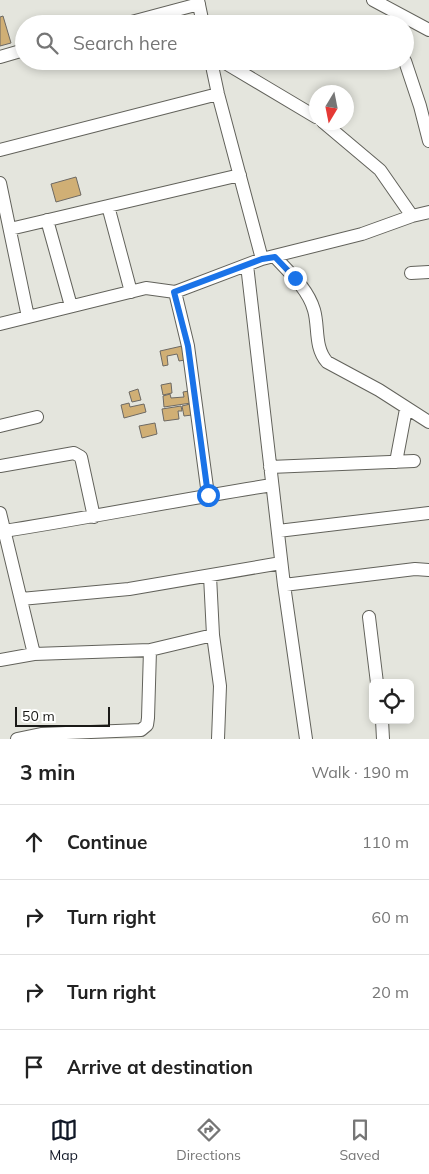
<!DOCTYPE html>
<html lang="en">
<head>
<meta charset="utf-8">
<style>
  :root { --surface:#fff; --page:#f6f6f6; --text:#222; --muted:#767676; --line:#e0e0e0; --accent:#111827 }
  body { margin:0; font-family:Mulish,sans-serif; background:var(--page); color:var(--text) }
  .controls { position:absolute; right:15px; bottom:15px; display:grid; overflow:hidden; border-radius:8px; box-shadow:0 2px 8px #0003 }
  .controls button { width:45px; height:45px; display:grid; place-items:center; padding:0; border:0; border-bottom:1px solid var(--line); background:var(--surface); color:var(--text); font:25px sans-serif }
  .compass { position:absolute; left:309px; top:85px; width:45px; height:45px; border-radius:50%; background:var(--surface); box-shadow:0 2px 8px #0003; rotate:190deg }
  .scale { position:absolute; left:15px; bottom:12px; width:95px; box-sizing:border-box; padding-left:5px; border:2px solid #1a1a17; border-top:0; font-size:14px; line-height:18px; white-space:nowrap; color:#1a1a17; -webkit-text-stroke:4px #fffffe; paint-order:stroke }
  .stop { position:absolute; width:15px; height:15px; margin:-11px; border:4px solid #1a73e8; border-radius:50%; background:#fff }
  .stop.end { background:#1a73e8; border-color:#fff; box-shadow:0 1px 5px #0008 }
  .list { margin:0; padding:0; list-style:none }
  h2 { display:flex; justify-content:space-between; align-items:center; height:65px; margin:0; padding:0 20px; font-size:21px }
  h2 small { font-size:16px; font-weight:400; color:var(--muted) }
  .list li { display:grid; grid-template-columns:32px 1fr auto; gap:15px; align-items:center; box-sizing:border-box; height:75px; padding:0 20px; border-top:1px solid var(--line) }
  .list b { display:block; font-size:19px; white-space:nowrap }
  .list em { font-size:16px; font-style:normal; color:var(--muted) }
  .icon { flex:none; width:28px; height:28px; fill:none; stroke:currentColor; stroke-width:2; stroke-linecap:round; stroke-linejoin:round }
  .map { position:relative; flex:none; width:429px; height:739px; overflow:hidden }
  .search { position:absolute; background:var(--surface); box-shadow:0 2px 8px #0003; left:15px; right:15px; top:15px; height:55px; display:flex; align-items:center; gap:12px; box-sizing:border-box; padding:0 18px; border-radius:28px; color:var(--muted); font-size:19px }
  .sheet { height:365px; background:var(--surface) }
  nav { display:flex; justify-content:space-around; align-items:center; box-sizing:border-box; height:70px; border-top:1px solid var(--line); background:var(--surface); font-size:14px; color:var(--muted) }
  nav a { display:grid; justify-items:center; gap:2px }
  nav .on { color:var(--accent) }
  .map>svg:first-child { display:block }
  .building { fill:#d0af75; stroke:#6d6963 }
  .lines { fill:none; stroke-linecap:round; stroke-linejoin:round }
  .minor-casing { stroke:#62625b; stroke-width:14 }
  .minor { stroke:#fff; stroke-width:12 }
  .route { stroke:#1a73e8; stroke-width:6 }
</style>
</head>
<body>
<div class="map">
<svg width="429" height="739" viewBox="0 0 429 739">
  <rect width="100%" height="100%" fill="#e4e5dd"/>
  <path class="building" d="M3 16 11 43 0 46V17Z
    M76 177 81 195 56 202 51 184Z
    M182 346 185 360 179 361 177 354 167 356 168 365 163 366 160 351Z
    M171 383 172 393 163 395 161 385Z
    M138 389 141 400 132 402 129 392Z
    M189 391 191 403 164 407 163 396 170 394 171 398 184 397 183 392Z
    M129 403 130 407 144 404 146 412 124 418 121 405Z
    M190 404 192 415 184 416 182 406Z
    M181 406 182 411H178L179 419 164 421 162 409Z
    M155 423 157 434 142 438 139 426Z"/>
  <g class="lines">
    <defs>
      <path id="minor" d="M198 0 203 24
        M373 0 429 30
        M124 24 199 4
        M0 57 24 50
        M211 61 218 94 262 259
        M222 61 316 117
        M405 61 420 106 429 141
        M323 122 380 170 412 216
        M0 150 218 94
        M0 183 28 317
        M108 206 131 292
        M47 220 71 306
        M10 229 240 175
        M275 257C289 272 308 289 314 310 319 327 314 347 327 362L379 390 429 422
        M247 265 284 585 306 739
        M411 273 429 272
        M175 292 188 346 208 495
        M0 324 146 288 175 292 262 259 362 234 412 216 429 212
        M0 426 37 417
        M396 462 406 409
        M0 466 74 453 81 457 94 517
        M270 467 414 461
        M0 513 34 654
        M4 531C94 517 183 499 272 485
        M278 531 429 513
        M210 576 213 635 220 686 218 739
        M284 585 415 569 429 570
        M21 599 129 589 281 563
        M369 617 377 683
        M0 660 34 654 150 650 213 635
        M382 720 383 739
        M17 739 41 734 141 730 147 725 148 718 150 650"/>
    </defs>
    <use href="#minor" class="minor-casing"/>
    <use href="#minor" class="minor"/>
  </g>
  <g class="lines">
    <path class="route" d="M208 495 188 346 174 292 262 259 275 257 295 278"/>
  </g>
</svg>
<div class="controls">
<button><svg class="icon" aria-label="locate" viewBox="0 0 24 24"><circle cx="12" cy="12" r="6"/><path d="M12 2v4M12 18v4M2 12h4M18 12h4"/></svg></button>
</div>
<svg class="compass" viewBox="-18 -18 36 36"><path d="M0-13l5 13h-10z" fill="#e53935"/><path d="M0 13l5-13h-10z" fill="#767676"/></svg>
<div class="scale">50 m</div>
<div class="stop" style="left:208px;top:495px"></div>
<div class="stop end" style="left:295px;top:278px"></div>
<div class="search"><svg class="icon" aria-label="search" viewBox="0 0 24 24"><circle cx="10" cy="10" r="6"/><path d="M15 15l6 6"/></svg>Search here</div>
</div>
<section class="sheet">
<h2>3 min<small>Walk · 190 m</small></h2>
<ul class="list">
<li><svg class="icon" aria-label="ahead" viewBox="0 0 24 24"><path d="M12 20V5M6 11l6-6 6 6"/></svg><div><b>Continue</b></div><em>110 m</em></li>
<li><svg class="icon" aria-label="right" viewBox="0 0 24 24"><path d="M7 20v-9h11M14 6l5 5-5 5"/></svg><div><b>Turn right</b></div><em>60 m</em></li>
<li><svg class="icon" aria-label="right" viewBox="0 0 24 24"><path d="M7 20v-9h11M14 6l5 5-5 5"/></svg><div><b>Turn right</b></div><em>20 m</em></li>
<li><svg class="icon" aria-label="arrive" viewBox="0 0 24 24"><path d="M6 21V4h12l-3 4 3 4H6"/></svg><div><b>Arrive at destination</b></div></li>
</ul>
</section>
<nav>
<a class="on"><svg class="icon" aria-label="map" viewBox="0 0 24 24"><path d="M3 6l6-2 6 2 6-2v14l-6 2-6-2-6 2zM9 4v14M15 6v14"/></svg>Map</a>
<a><svg class="icon" aria-label="directions" viewBox="0 0 24 24"><path d="M12 3l9 9-9 9-9-9zM9 14v-3h6M13 9l2 2-2 2"/></svg>Directions</a>
<a><svg class="icon" aria-label="saved" viewBox="0 0 24 24"><path d="M7 4h10v16l-5-4-5 4z"/></svg>Saved</a>
</nav>
</body>
</html>
